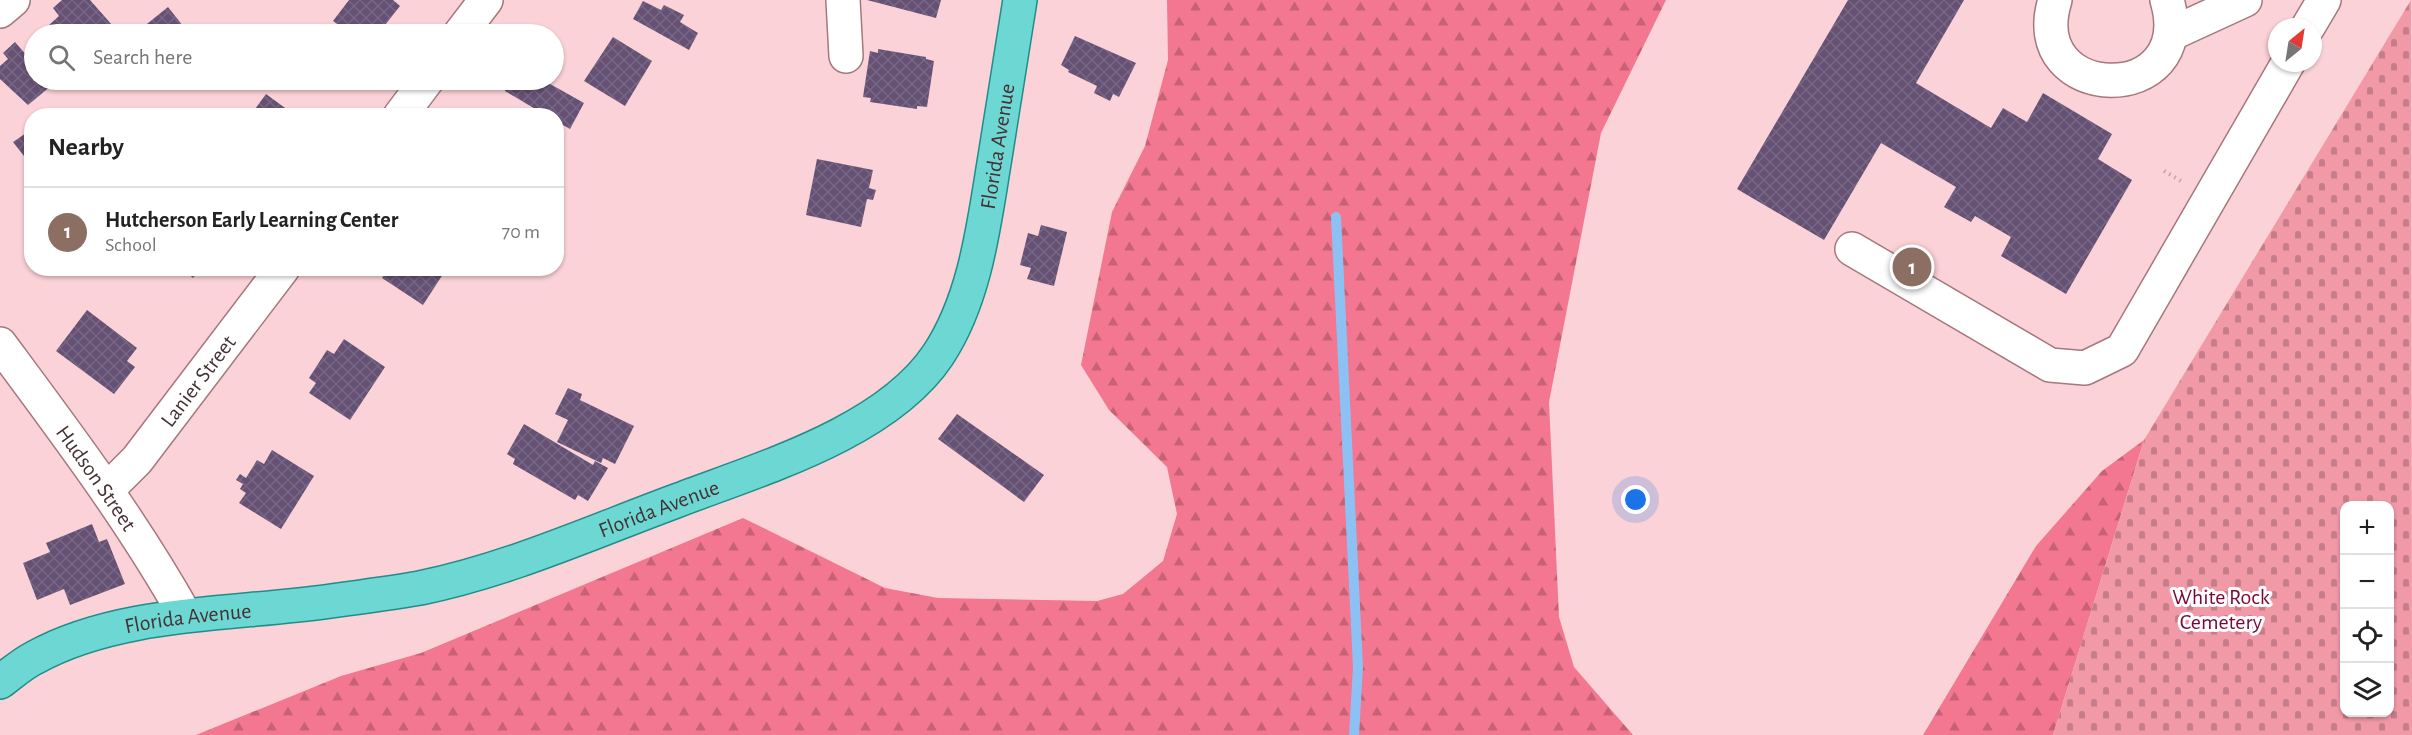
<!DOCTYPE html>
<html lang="en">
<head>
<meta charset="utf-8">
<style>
  :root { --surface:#fff; --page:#f2f2f2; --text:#222; --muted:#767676; --line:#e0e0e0; --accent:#2e7671 }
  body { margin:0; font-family:"Alegreya Sans",sans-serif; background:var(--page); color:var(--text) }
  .controls { position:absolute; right:18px; bottom:18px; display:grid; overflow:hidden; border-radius:12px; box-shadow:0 2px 4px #0004 }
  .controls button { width:54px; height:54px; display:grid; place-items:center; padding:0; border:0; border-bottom:2px solid var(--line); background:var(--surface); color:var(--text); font:30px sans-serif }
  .compass { position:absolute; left:2268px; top:18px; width:54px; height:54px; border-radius:50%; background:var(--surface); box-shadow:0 2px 4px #0004; rotate:30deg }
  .you { position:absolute; left:1636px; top:500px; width:21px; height:21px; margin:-15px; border:4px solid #fff; border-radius:50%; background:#1a73e8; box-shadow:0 0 0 9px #1a73e833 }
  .badge { display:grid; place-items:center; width:39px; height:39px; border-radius:50%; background:var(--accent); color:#fff; font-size:20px; font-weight:700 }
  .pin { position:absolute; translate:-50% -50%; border:3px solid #fff; box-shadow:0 2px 6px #0006 }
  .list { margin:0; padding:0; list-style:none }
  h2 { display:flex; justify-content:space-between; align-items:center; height:78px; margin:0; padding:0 24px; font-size:26px }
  h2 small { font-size:20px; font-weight:400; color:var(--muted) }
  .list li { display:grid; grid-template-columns:39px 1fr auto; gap:18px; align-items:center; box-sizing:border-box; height:90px; padding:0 24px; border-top:2px solid var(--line) }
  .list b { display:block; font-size:22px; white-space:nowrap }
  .list p { margin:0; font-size:20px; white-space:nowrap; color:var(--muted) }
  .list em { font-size:20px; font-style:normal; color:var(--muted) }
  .icon { flex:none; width:33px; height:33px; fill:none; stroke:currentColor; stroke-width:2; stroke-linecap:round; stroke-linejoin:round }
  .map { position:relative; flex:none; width:2412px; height:735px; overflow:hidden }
  .search { position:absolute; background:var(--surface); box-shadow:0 2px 4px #0004; left:24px; top:24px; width:540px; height:66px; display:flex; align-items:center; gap:15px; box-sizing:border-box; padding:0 21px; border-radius:33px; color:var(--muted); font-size:22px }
  .panel { position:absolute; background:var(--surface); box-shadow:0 2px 4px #0004; left:24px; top:108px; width:540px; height:168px; border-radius:24px }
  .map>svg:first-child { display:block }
  .forest { fill:url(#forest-firs) }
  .cemetery { fill:url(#cemetery-stones); fill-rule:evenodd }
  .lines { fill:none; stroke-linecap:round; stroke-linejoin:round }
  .stream { stroke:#8dc1f4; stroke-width:10 }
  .building { fill:url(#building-cross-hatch) }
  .minor-casing { stroke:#a5777e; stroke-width:36 }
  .major-casing { stroke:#208d88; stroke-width:36 }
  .path { stroke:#c4a1a5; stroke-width:4; stroke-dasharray:1.5 4.5; stroke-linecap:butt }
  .minor { stroke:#fff; stroke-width:33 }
  .major { stroke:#6dd8d3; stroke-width:33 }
  .labels { text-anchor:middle; stroke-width:6; stroke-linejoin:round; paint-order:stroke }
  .street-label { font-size:22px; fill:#453134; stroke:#fff }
  .park-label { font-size:22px; fill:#7d0732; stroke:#fff }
</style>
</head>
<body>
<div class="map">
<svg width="2412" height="735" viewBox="0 0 2412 735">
  <defs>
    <pattern id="forest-firs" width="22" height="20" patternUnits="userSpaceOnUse" patternTransform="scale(1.5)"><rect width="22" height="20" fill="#f37790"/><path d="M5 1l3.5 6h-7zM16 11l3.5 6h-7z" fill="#c76276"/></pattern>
    <pattern id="cemetery-stones" width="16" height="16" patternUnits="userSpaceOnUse" patternTransform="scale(1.5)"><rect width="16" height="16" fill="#f199a7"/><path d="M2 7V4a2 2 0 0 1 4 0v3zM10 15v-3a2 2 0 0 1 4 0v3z" fill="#c57d89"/></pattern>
    <pattern id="building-cross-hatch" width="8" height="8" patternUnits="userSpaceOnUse" patternTransform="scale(1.5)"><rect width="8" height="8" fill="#645174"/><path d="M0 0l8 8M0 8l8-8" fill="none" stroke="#786784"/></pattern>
  </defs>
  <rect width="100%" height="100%" fill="#fbd2d7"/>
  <path class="forest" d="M1167 0H1666L1601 133 1549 402 1559 617 1574 667 1633 735H196L341 676 421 653 743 518 885 588 938 598 1097 601 1123 594 1163 561 1177 514 1167 467 1109 410 1081 365 1112 212 1145 146 1168 60Z
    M2144 440 2053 735H1923L2036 546 2102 471Z"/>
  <path class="cemetery" d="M2411 0 2412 735H2053L2144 440ZM2344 506H2390V712H2344Z"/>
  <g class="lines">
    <path class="stream" d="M1336 217 1358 667 1354 735"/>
  </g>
  <path class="building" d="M62 0H90L120 34H57L49 25 59 16 53 8Z
    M349 0H393L400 6 378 34H351L333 21Z
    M867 0H941L936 18Z
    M1848 0H1964L1916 83 1991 128 2003 108 2027 122 2043 93 2112 134 2098 159 2132 180 2066 294 2001 256 2011 237 1975 216 1971 222 1944 207 1956 187 1881 143 1824 240 1737 189Z
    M643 1 661 10 664 5 684 15 680 22 698 33 689 50 633 19Z
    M168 7 183 26 172 34H147L142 28Z
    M1075 36 1136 63 1119 97 1113 94 1110 101 1094 93 1097 86 1068 72 1069 70 1061 65Z
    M613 37 652 61 625 106 584 81Z
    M15 42 34 64V80H48L52 85 28 105 0 79V66L8 59 3 53Z
    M878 49 926 57V59L934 61 927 107 917 106V109L870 102 871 98 863 97 870 51 878 53Z
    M502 80H543L584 103 570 129 556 121V116H547L505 91 506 88 499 84Z
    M266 94 296 116H250Z
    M32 129V157L27 160 13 142Z
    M817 159 873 170 869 188 876 190 873 200 867 199 861 227 806 215Z
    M1041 225 1067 232 1054 286 1027 279 1031 268 1020 265 1028 233 1038 236Z
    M181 268H200L193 278Z
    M388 268H447L423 305 382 278Z
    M87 310 137 348 127 361 135 367 114 394 56 351Z
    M344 339 385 367 350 420 309 393 316 383 309 378 327 350 334 354Z
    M568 388 582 394 580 400 634 426 615 464 603 458 601 463 557 442 568 420 555 414Z
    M957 414 1044 475 1024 502 938 439Z
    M524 424 593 465 595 461 608 468 588 501 578 495 575 500 513 464 515 459 507 454Z
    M272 450 314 476 281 529 239 503 246 493 240 489 243 484 236 480 240 474 246 478 257 460 264 464Z
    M92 524 99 542 107 539 125 584 70 605 64 589 37 600 23 563 50 552 46 543Z"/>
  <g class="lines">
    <defs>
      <g id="minor">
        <path d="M843 0 846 56"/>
        <path d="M2055 0C2022 105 2199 109 2167 0"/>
        <path d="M0 11 13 0"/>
        <path d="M2308 27 2324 0"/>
        <path d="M460 34 486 0"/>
        <path d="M2171 34 2245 0"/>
        <path d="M400 116 427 80"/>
        <path d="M1852 249 2050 365 2085 368 2122 350 2288 63"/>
        <path id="s1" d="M0 344C66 433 131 519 185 615"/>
        <path id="s2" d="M108 489 137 460 283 268"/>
      </g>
      <g id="major">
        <path id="s3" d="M0 682C11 674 22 664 34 658 120 610 236 615 331 601 361 597 391 593 420 588 508 570 592 532 676 501 759 469 886 433 938 355 976 298 984 223 995 157 1003 105 1012 52 1020 0"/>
      </g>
    </defs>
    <use href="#minor" class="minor-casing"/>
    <use href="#major" class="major-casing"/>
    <path class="path" d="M2164 171 2181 181"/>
    <use href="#minor" class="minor"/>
    <use href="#major" class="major"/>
  </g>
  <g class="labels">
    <g class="street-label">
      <text dy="8" stroke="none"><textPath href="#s3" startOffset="1230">Florida Avenue</textPath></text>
      <text dy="8" stroke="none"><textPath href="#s2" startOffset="141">Lanier Street</textPath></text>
      <text dy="8" stroke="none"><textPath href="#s1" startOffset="165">Hudson Street</textPath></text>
      <text dy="8" stroke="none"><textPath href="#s3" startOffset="688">Florida Avenue</textPath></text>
      <text dy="8" stroke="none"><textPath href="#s3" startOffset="202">Florida Avenue</textPath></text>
    </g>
    <g class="park-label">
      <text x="2221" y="604">White Rock<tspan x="2221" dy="25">Cemetery</tspan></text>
    </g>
  </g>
</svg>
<div class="controls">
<button>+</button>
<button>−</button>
<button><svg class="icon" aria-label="locate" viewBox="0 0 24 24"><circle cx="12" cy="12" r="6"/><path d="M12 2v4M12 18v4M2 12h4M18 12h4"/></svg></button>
<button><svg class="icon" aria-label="layers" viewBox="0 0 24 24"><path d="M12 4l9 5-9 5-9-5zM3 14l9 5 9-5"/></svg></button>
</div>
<svg class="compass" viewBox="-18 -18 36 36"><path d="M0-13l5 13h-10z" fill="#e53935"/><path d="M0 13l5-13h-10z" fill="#767676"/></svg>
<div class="you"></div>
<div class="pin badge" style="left:1912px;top:267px;background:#8d6e63">1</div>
<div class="search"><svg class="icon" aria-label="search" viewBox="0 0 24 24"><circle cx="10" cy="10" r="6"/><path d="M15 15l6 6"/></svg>Search here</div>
<section class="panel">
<h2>Nearby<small></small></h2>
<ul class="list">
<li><span class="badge" style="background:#8d6e63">1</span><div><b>Hutcherson Early Learning Center</b><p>School</p></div><em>70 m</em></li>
</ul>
</section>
</div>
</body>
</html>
